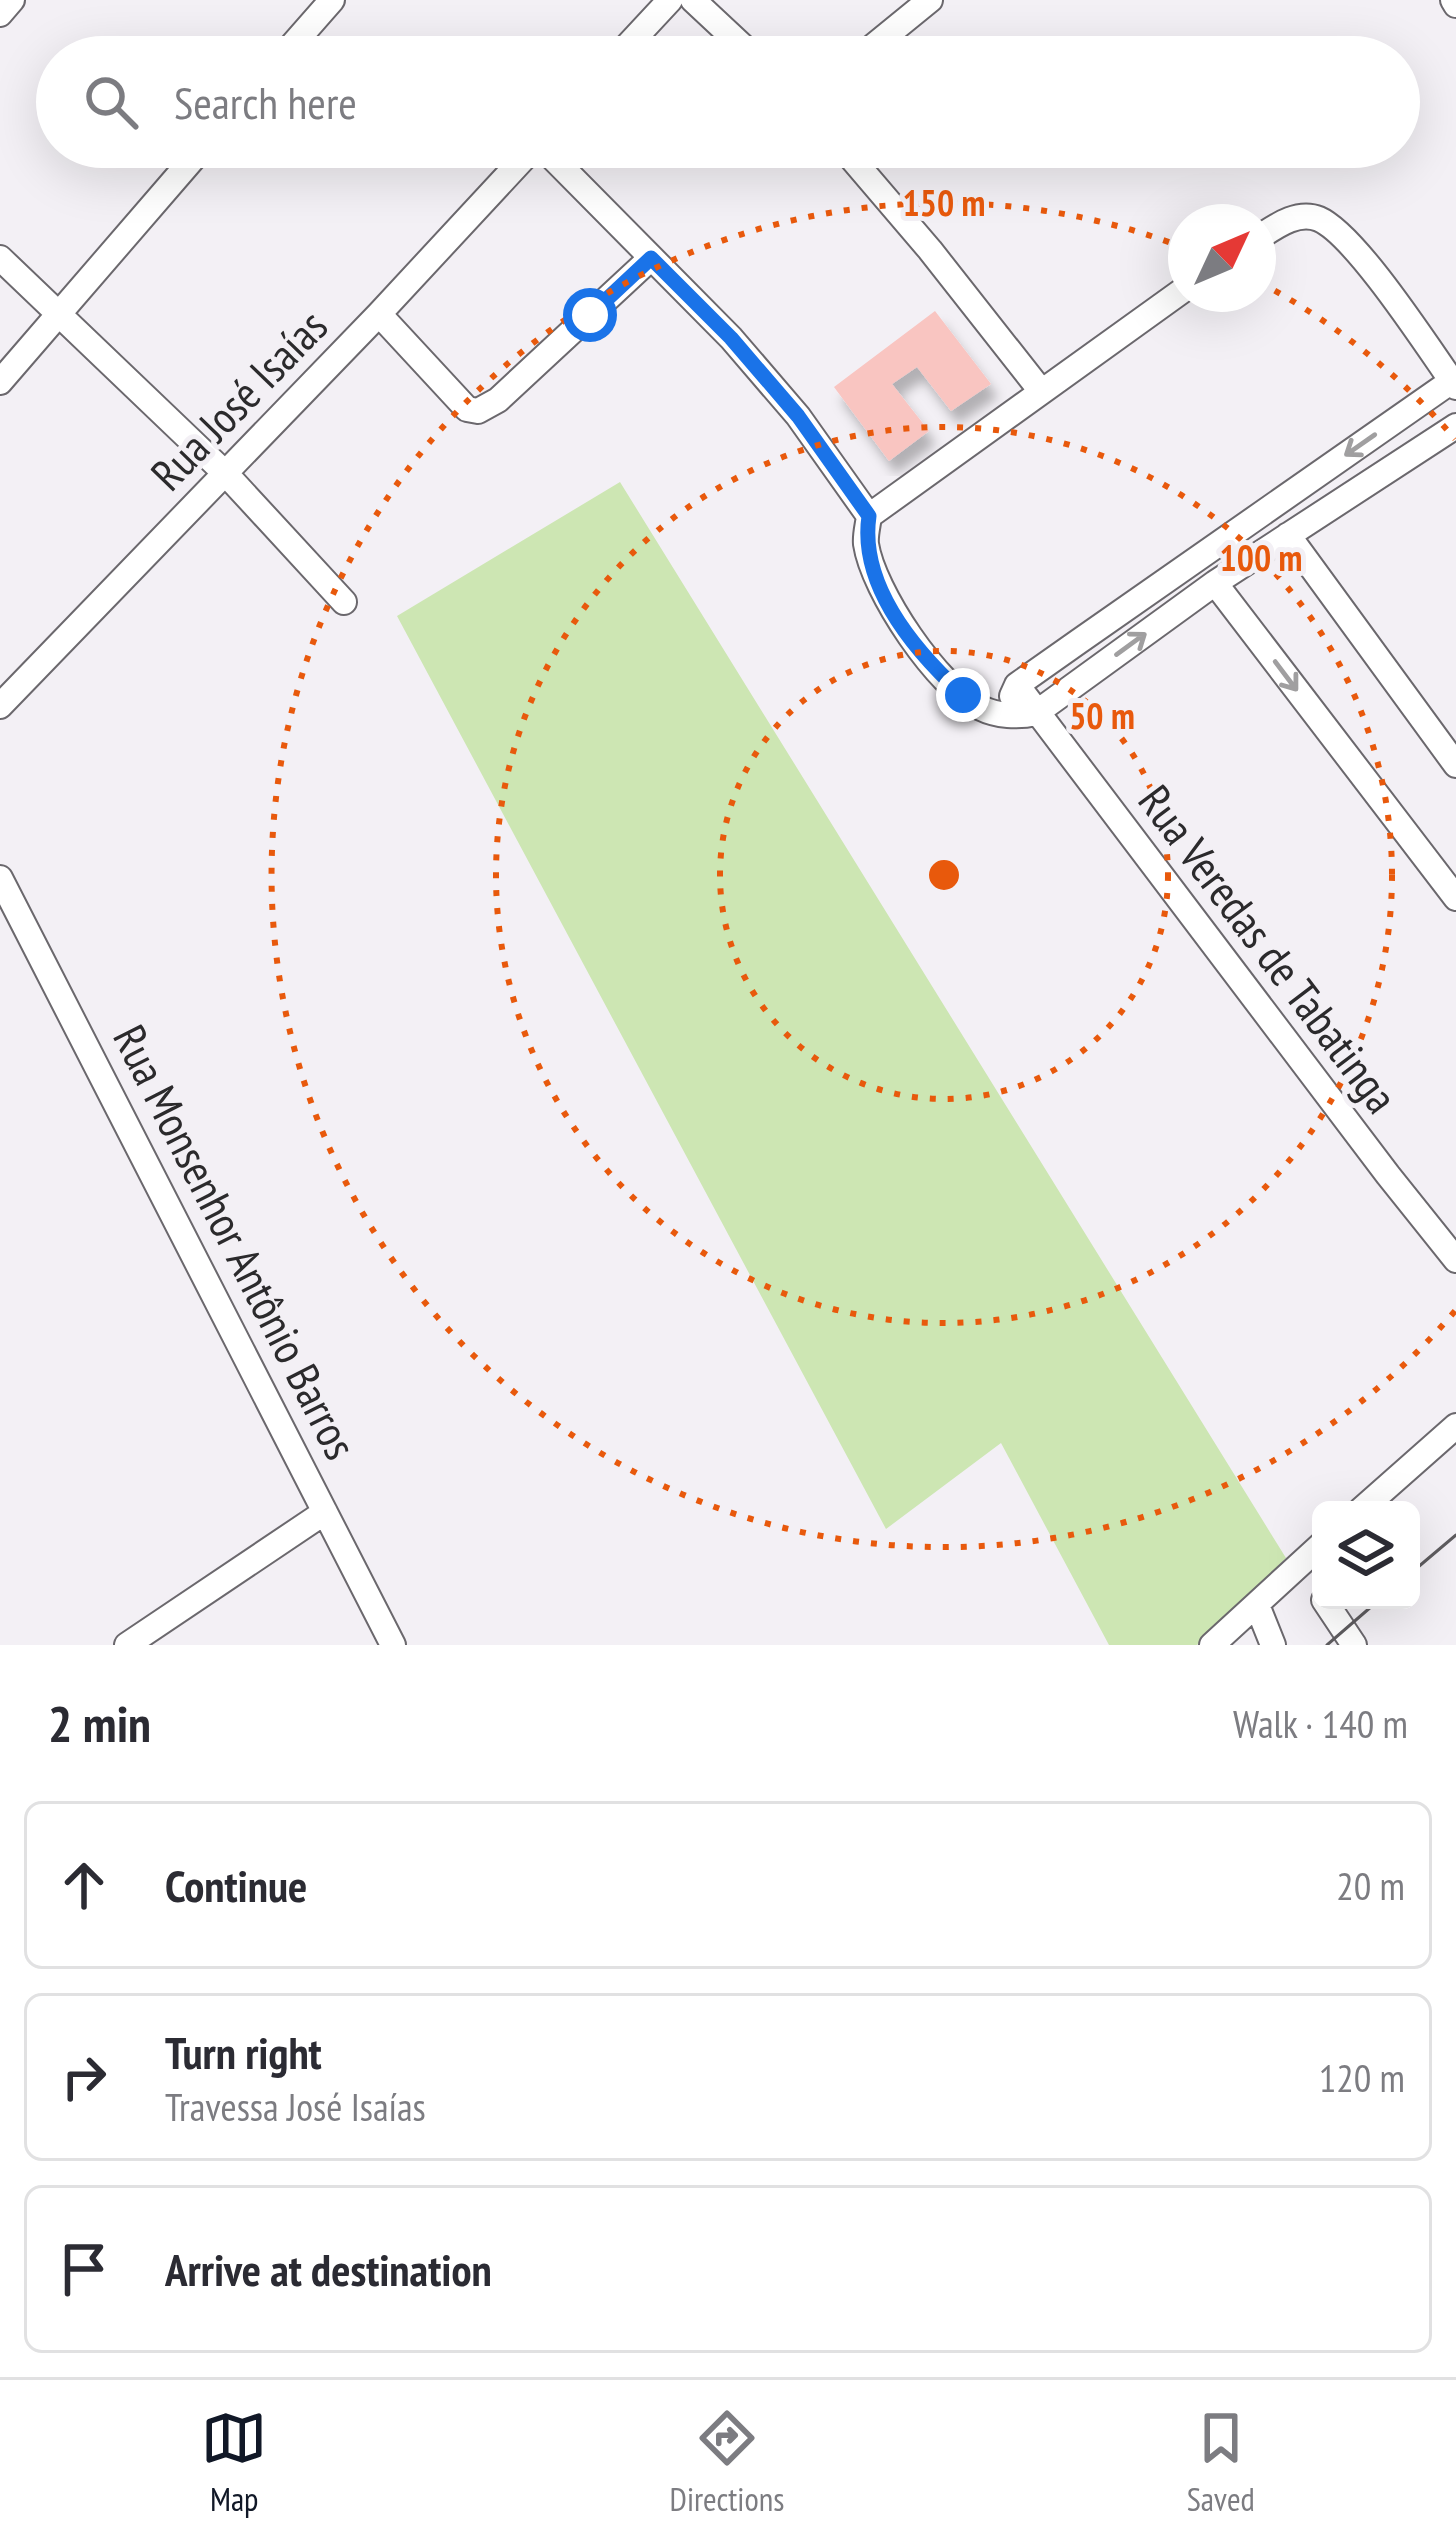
<!DOCTYPE html>
<html lang="en">
<head>
<meta charset="utf-8">
<style>
  :root { --surface:#fff; --page:#f2f2f3; --text:#2b2b33; --muted:#7c7c81; --line:#e1e1e2; --accent:#111827 }
  body { margin:0; font-family:"PT Sans Narrow",sans-serif; background:var(--page); color:var(--text) }
  .controls { position:absolute; right:36px; bottom:36px; display:grid; overflow:hidden; border-radius:18px; box-shadow:0 12px 48px #0002 }
  .controls button { width:108px; height:108px; display:grid; place-items:center; padding:0; border:0; border-bottom:3px solid var(--line); background:var(--surface); color:var(--text); font:60px sans-serif }
  .compass { position:absolute; left:1168px; top:204px; width:108px; height:108px; border-radius:50%; background:var(--surface); box-shadow:0 12px 48px #0002; rotate:46deg }
  .stop { position:absolute; width:36px; height:36px; margin:-27px; border:9px solid #1a73e8; border-radius:50%; background:#fff }
  .stop.end { background:#1a73e8; border-color:#fff; box-shadow:0 3px 12px #0008 }
  .list { margin:0; padding:0; list-style:none }
  h2 { display:flex; justify-content:space-between; align-items:center; height:156px; margin:0; padding:0 48px; font-size:51px }
  h2 small { font-size:39px; font-weight:400; color:var(--muted) }
  .list li { display:grid; grid-template-columns:78px 1fr auto; gap:36px; align-items:center; box-sizing:border-box; height:168px; margin:0 24px 24px; padding:0 24px; border:3px solid var(--line); border-radius:18px }
  .list b { display:block; font-size:45px; white-space:nowrap }
  .list p { margin:0; font-size:39px; white-space:nowrap; color:var(--muted) }
  .list em { font-size:39px; font-style:normal; color:var(--muted) }
  .icon { flex:none; width:66px; height:66px; fill:none; stroke:currentColor; stroke-width:2; stroke-linecap:round; stroke-linejoin:round }
  .map { position:relative; flex:none; width:1456px; height:1645px; overflow:hidden }
  .search { position:absolute; background:var(--surface); box-shadow:0 12px 48px #0002; left:36px; right:36px; top:36px; height:132px; display:flex; align-items:center; gap:30px; box-sizing:border-box; padding:0 42px; border-radius:66px; color:var(--muted); font-size:45px }
  .sheet { height:732px; background:var(--surface) }
  nav { display:flex; justify-content:space-around; align-items:center; box-sizing:border-box; height:168px; border-top:3px solid var(--line); background:var(--surface); font-size:33px; color:var(--muted) }
  nav a { display:grid; justify-items:center; gap:6px }
  nav .on { color:var(--accent) }
  .map>svg:first-child { display:block }
  .green { fill:#cde6b3 }
  .building { fill:#f9c5c1; filter:url(#shadow) }
  .lines { fill:none; stroke-linecap:round; stroke-linejoin:round }
  .minor-casing { stroke:#6b686d; stroke-width:28 }
  .minor { stroke:#fff; stroke-width:24 }
  .tram { stroke:#5e5c5f; stroke-width:3 }
  .oneway { stroke:#a09fa0 }
  .route { stroke:#1a73e8; stroke-width:15 }
  .ring { fill:none; stroke:#e8590c; stroke-width:6; stroke-dasharray:6 12 }
  .labels { text-anchor:middle; stroke-width:10; stroke-linejoin:round; paint-order:stroke }
  .street-label { font-size:45px; fill:#2b2a2c; stroke:#f3f0f5 }
  .centre { fill:#e8590c; stroke:#f3f0f5; stroke-width:6 }
  .ring-label { font-size:36px; text-anchor:middle; font-weight:bold; fill:#e8590c; stroke:#f3f0f5; stroke-width:10; stroke-linejoin:round; paint-order:stroke }
</style>
</head>
<body>
<div class="map">
<svg width="1456" height="1645" viewBox="0 0 1456 1645">
  <defs>
    <filter id="shadow"><feDropShadow dx="7" dy="13" stdDeviation="6" flood-color="#0004"/></filter>
  </defs>
  <rect width="100%" height="100%" fill="#f3f0f5"/>
  <path class="green" d="M620 482 1286 1558 1197 1645H1109L1001 1443 886 1529 397 616Z"/>
  <path class="building" d="M935 311 991 384 951 411 917 367 892 384 929 431 889 461 834 387Z"/>
  <g class="lines">
    <defs>
      <path id="minor" d="M693 0 754 57
        M1453 0 1456 5
        M0 14 12 0
        M282 57 332 0
        M617 57 670 0
        M860 57 930 0
        M542 147 731 338 798 416 869 516C868 525 865 535 866 544 873 591 938 688 981 708 997 716 1018 717 1036 713L1215 583 1456 426
        M842 147 930 250 1041 391
        M1258 238C1275 227 1297 210 1319 219 1356 235 1429 349 1456 387
        M0 258 226 474 344 602
        M379 314 467 409 478 411 498 400 651 258
        M0 382 203 147
        M869 516 1186 288
        M1288 535 1456 765
        M1215 583 1456 898
        M1017 685 1388 1175 1456 1260
        M1012 696 1017 685 1078 642 1456 378
        M0 706 379 314 534 147
        M0 878 393 1645
        M1361 1510 1456 1426
        M1324 1600 1354 1645
        M1257 1605 1273 1645
        M127 1645 325 1512
        M1212 1645 1321 1545"/>
    </defs>
    <use href="#minor" class="minor-casing"/>
    <use href="#minor" class="minor"/>
    <path class="tram" d="M1411 1573 1456 1535
      M1327 1645 1379 1600"/>
  </g>
  <defs><path id="oneway-shaft" d="M-6 0H5M1.5-3L5.5 0L1.5 3" fill="none" stroke-width="1.6" stroke-linecap="round" stroke-linejoin="round" transform="scale(3)"/></defs>
  <g class="oneway">
    <use href="#oneway-shaft" transform="translate(1360 445) rotate(145)"/>
    <use href="#oneway-shaft" transform="translate(1131 644) rotate(-36)"/>
    <use href="#oneway-shaft" transform="translate(1286 676) rotate(53)"/>
  </g>
  <g class="lines">
    <path class="route" d="M590 315 651 258 731 338 798 416 869 516C859 585 915 651 963 695"/>
  </g>
  <g class="ring">
    <circle cx="944" cy="875" r="224"/>
    <circle cx="944" cy="875" r="448"/>
    <path d="M1455 1311A672 672 0 1 1 1185 248M1259 282A672 672 0 0 1 1455 439"/>
  </g>
  <g class="labels">
    <g class="street-label">
      <text transform="translate(239 400) rotate(-46)" y="16">Rua José Isaías</text>
      <text transform="translate(1268 949) rotate(53)" y="16">Rua Veredas de Tabatinga</text>
      <text transform="translate(235 1242) rotate(63)" y="16">Rua Monsenhor Antônio Barros</text>
    </g>
  </g>
  <circle cx="944" cy="875" r="18" class="centre"/>
  <g class="ring-label">
    <text x="944" y="216">150 m</text>
    <text x="1261" y="571">100 m</text>
    <text x="1102" y="729">50 m</text>
  </g>
</svg>
<div class="controls">
<button><svg class="icon" aria-label="layers" viewBox="0 0 24 24"><path d="M12 4l9 5-9 5-9-5zM3 14l9 5 9-5"/></svg></button>
</div>
<svg class="compass" viewBox="-18 -18 36 36"><path d="M0-13l5 13h-10z" fill="#e53935"/><path d="M0 13l5-13h-10z" fill="#7c7c81"/></svg>
<div class="stop" style="left:590px;top:315px"></div>
<div class="stop end" style="left:963px;top:695px"></div>
<div class="search"><svg class="icon" aria-label="search" viewBox="0 0 24 24"><circle cx="10" cy="10" r="6"/><path d="M15 15l6 6"/></svg>Search here</div>
</div>
<section class="sheet">
<h2>2 min<small>Walk · 140 m</small></h2>
<ul class="list">
<li><svg class="icon" aria-label="ahead" viewBox="0 0 24 24"><path d="M12 20V5M6 11l6-6 6 6"/></svg><div><b>Continue</b></div><em>20 m</em></li>
<li><svg class="icon" aria-label="right" viewBox="0 0 24 24"><path d="M7 20v-9h11M14 6l5 5-5 5"/></svg><div><b>Turn right</b><p>Travessa José Isaías</p></div><em>120 m</em></li>
<li><svg class="icon" aria-label="arrive" viewBox="0 0 24 24"><path d="M6 21V4h12l-3 4 3 4H6"/></svg><div><b>Arrive at destination</b></div></li>
</ul>
</section>
<nav>
<a class="on"><svg class="icon" aria-label="map" viewBox="0 0 24 24"><path d="M3 6l6-2 6 2 6-2v14l-6 2-6-2-6 2zM9 4v14M15 6v14"/></svg>Map</a>
<a><svg class="icon" aria-label="directions" viewBox="0 0 24 24"><path d="M12 3l9 9-9 9-9-9zM9 14v-3h6M13 9l2 2-2 2"/></svg>Directions</a>
<a><svg class="icon" aria-label="saved" viewBox="0 0 24 24"><path d="M7 4h10v16l-5-4-5 4z"/></svg>Saved</a>
</nav>
</body>
</html>
